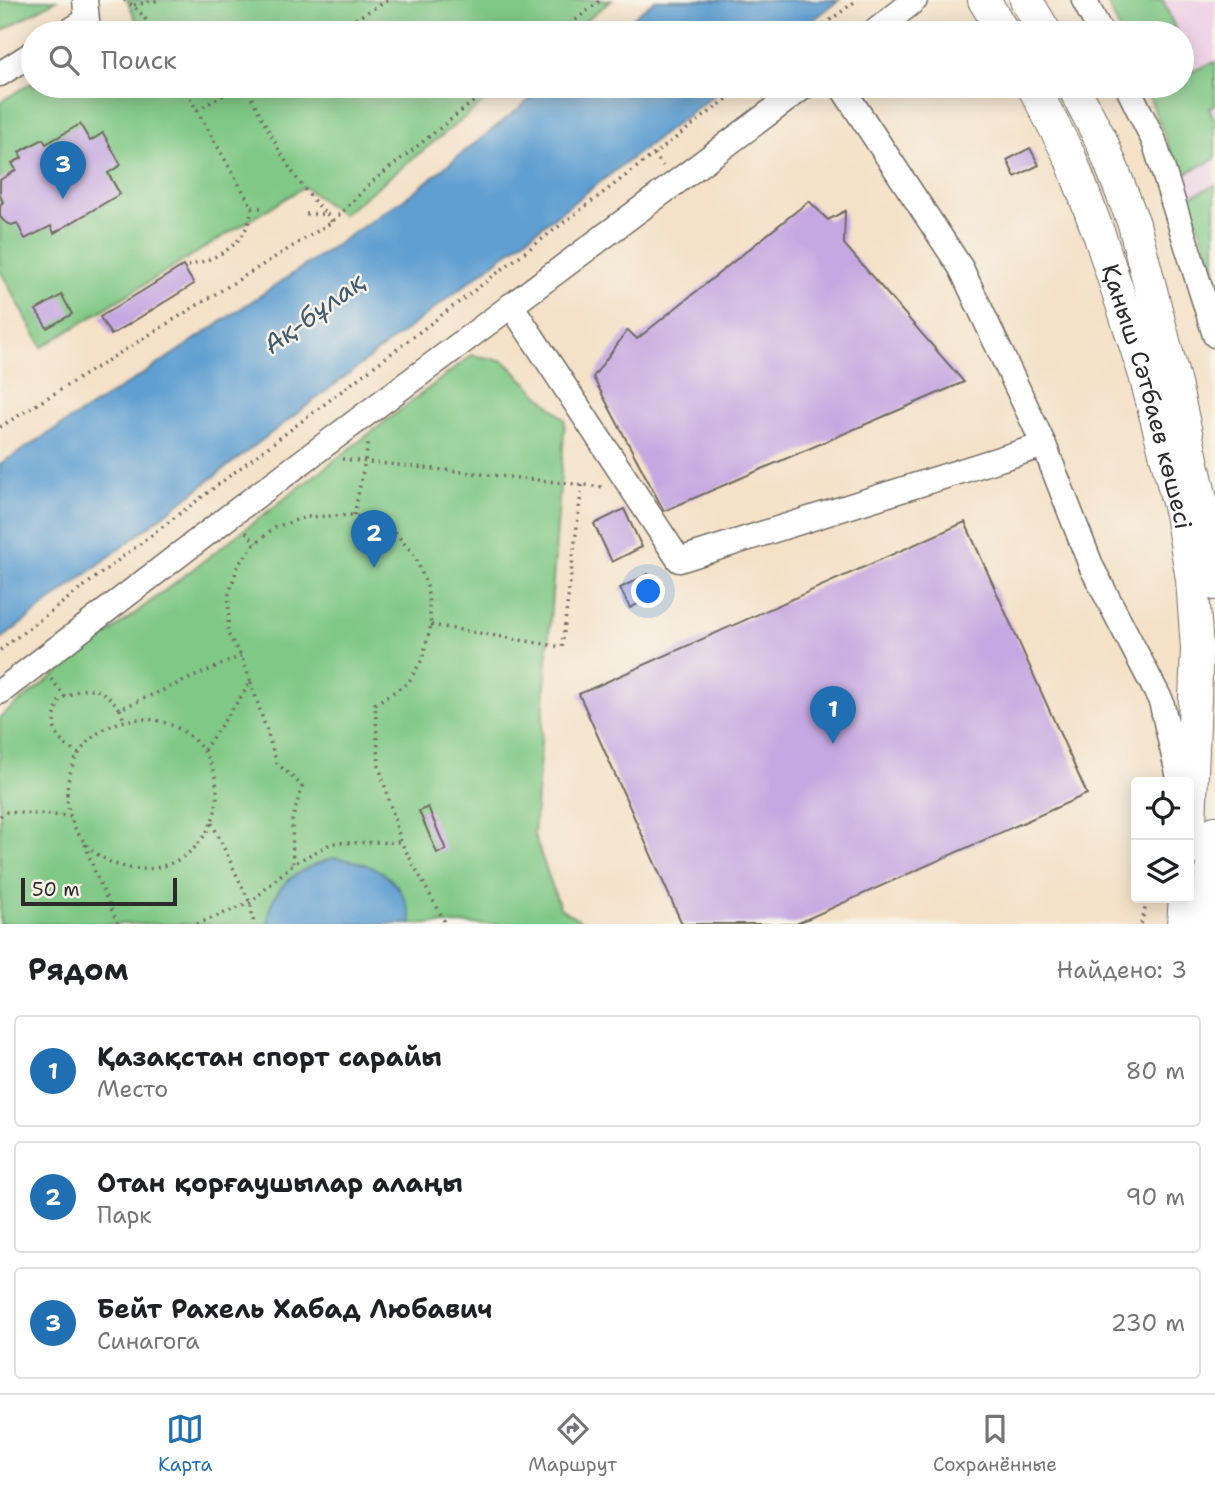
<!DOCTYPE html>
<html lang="ru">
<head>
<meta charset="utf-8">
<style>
  :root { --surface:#fff; --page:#f6f6f6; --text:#202124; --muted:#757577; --line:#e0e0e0; --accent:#1f6fb2 }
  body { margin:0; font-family:"Shantell Sans",sans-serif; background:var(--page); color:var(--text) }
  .controls { position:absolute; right:21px; bottom:21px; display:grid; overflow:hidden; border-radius:7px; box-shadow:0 4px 18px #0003 }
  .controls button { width:63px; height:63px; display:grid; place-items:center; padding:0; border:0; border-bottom:2px solid var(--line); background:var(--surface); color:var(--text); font:35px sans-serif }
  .scale { position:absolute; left:21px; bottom:18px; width:156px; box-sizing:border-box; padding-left:7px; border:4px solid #2b2b2b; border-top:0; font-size:19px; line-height:24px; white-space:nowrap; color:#2b2b2b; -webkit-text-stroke:5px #f7f3e8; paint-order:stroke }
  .you { position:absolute; left:649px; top:592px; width:24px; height:24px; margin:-18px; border:5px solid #fff; border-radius:50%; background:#1a73e8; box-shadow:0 0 0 10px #1a73e833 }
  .badge { display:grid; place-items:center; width:46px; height:46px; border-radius:50%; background:var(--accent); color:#fff; font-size:23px; font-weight:700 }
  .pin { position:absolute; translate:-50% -58px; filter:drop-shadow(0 2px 4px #0008) }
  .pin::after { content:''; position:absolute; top:37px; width:24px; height:21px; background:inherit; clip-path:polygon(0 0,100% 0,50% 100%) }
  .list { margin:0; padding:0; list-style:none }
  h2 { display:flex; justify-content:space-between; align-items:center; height:91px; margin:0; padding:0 28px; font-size:30px }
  h2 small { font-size:23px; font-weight:400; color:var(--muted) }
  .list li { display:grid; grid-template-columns:46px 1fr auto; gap:21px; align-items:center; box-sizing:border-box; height:112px; margin:0 14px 14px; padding:0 14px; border:2px solid var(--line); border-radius:7px }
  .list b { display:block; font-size:26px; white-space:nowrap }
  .list p { margin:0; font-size:23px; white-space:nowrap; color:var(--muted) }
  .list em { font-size:23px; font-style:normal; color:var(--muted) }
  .icon { flex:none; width:38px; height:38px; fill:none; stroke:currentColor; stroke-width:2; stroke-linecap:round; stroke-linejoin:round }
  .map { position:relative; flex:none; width:1215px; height:924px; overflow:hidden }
  .search { position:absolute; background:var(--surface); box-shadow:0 4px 18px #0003; left:21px; right:21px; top:21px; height:77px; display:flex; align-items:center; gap:18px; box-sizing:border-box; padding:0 24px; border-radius:38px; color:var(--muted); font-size:26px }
  .sheet { height:469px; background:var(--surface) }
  nav { display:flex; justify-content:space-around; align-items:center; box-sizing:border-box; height:98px; border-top:2px solid var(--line); background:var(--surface); font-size:19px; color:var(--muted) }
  nav a { display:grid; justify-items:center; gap:4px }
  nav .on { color:var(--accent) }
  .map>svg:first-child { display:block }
  .built { fill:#eed0e7 }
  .green { fill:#7fc885; stroke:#557a58; stroke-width:2 }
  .water { fill:#5e9fd1; stroke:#44657e; stroke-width:2 }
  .building { fill:#c5a7e1 }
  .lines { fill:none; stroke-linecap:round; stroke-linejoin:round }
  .minor-casing { stroke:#716b62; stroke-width:27 }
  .major-casing { stroke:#716b62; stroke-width:34 }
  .path { stroke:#716b62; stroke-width:3.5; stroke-dasharray:2 5; stroke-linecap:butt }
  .minor { stroke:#fff; stroke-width:24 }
  .major { stroke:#fff; stroke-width:32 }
  .labels { text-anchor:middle; stroke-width:5; stroke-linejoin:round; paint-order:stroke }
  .street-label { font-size:24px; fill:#2b2b2b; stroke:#f7f3e8 }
  .water-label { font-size:26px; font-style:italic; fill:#3f596d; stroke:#f7f3e8 }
</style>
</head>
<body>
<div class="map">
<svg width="1215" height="924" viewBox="0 0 1215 924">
  <rect width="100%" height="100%" fill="#f7f3e8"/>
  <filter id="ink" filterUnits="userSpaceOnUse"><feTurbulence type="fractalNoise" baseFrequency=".0143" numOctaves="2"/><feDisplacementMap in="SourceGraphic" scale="14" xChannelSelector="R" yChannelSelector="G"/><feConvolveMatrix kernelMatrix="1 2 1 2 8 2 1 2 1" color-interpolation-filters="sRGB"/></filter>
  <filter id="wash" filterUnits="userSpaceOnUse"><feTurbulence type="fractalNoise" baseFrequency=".00686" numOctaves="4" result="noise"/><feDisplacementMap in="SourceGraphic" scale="28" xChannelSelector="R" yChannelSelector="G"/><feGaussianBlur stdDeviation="1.57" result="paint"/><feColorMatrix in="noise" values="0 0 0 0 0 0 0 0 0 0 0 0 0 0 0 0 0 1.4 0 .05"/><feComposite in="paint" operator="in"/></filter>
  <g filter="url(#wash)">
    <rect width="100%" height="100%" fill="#f4e1c8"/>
    <path class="built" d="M1106 0H1215V270L1145 86H1182V33H1121Z"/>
    <path class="green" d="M0 0H56L0 32Z
      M127 0H612L570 33H114L136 20Z
      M1106 0H1163L1177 33H1121Z
      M1182 44 1193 71 1215 62V105L1209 108 1215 121V159L1180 176 1145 86H1182Z
      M33 82V86H504L342 215 304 187 42 347 0 270V102Z
      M1215 185V270L1188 197Z
      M472 355 504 361 565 420 534 835 560 908 587 924H0V717Z"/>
    <path class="water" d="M655 0H839L796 33H613Z
      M547 86H726L0 640V464L154 367 411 194Z
      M334 858C376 862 405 879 412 924H268C268 886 301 867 334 858Z"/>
    <g id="blocks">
      <path class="building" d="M80 124 90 141 103 133 121 165 108 173 120 194 54 233 51 226 25 239 17 223 12 225 6 223 0 217V205L3 202 0 196V180L16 170 12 163 22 158 19 152 43 139 46 144Z
        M1030 148 1039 165 1015 177 1007 160Z
        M809 201 828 220 845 211 844 244 964 382 664 511 593 377 628 330 637 339Z
        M183 266 194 284 111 335 100 317Z
        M62 295 72 314 47 328 36 310Z
        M624 509 642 547 612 562 594 524Z
        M965 522 1087 794 796 924H682L579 694Z
        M648 574 658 594 630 608 620 588Z
        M428 807 446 850 437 853 419 811Z"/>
    </g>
  </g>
  <g filter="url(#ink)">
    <use href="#blocks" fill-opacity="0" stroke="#716b62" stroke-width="2"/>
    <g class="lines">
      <defs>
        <path id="minor" d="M1084 0 1101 33
          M66 33 87 20 85 0
          M873 33 915 0
          M0 74 33 53
          M841 86 961 268 1044 445 1092 568 1161 701 1180 782
          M1127 86 1154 141 1215 335
          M511 305 679 560 1044 445
          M0 692 231 515 805 86"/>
        <g id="major">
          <path d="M984 0 1004 33"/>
          <path d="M1026 0 1046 33"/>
          <path id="s1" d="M1033 86 1070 157 1100 237 1145 375 1181 514 1192 579 1197 649 1189 849"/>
          <path d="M1073 86 1102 142 1134 224 1175 384 1205 517 1214 584"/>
          <path d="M1183 924 1185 898"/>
          <path d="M1206 924 1215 832"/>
        </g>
      </defs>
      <use href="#minor" class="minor-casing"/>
      <use href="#major" class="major-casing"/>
      <path class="path" d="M124 0C139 8 146 19 154 33
        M134 5 160 0
        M331 33 388 0
        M559 33 601 0
        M813 33 857 0
        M183 86 252 207C248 244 221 257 188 266
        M245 86C269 129 290 180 327 214
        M197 110 240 86
        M654 154 663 166
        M252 207 261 208
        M306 214H327L332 222
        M0 427 332 222 372 182 493 86
        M342 459 603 487
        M354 515 369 441
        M246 532 256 543
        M431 625 562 647 582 485
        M0 650 744 86
        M51 679 65 697
        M251 682 277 763 302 786 292 821 293 863
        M120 709 124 721
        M67 794a75 75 0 1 1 150 0a75 75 0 1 1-150 0Z
        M204 750 251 682 241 656 228 634 229 594 238 565 256 543 275 527 306 517 354 515 393 530 415 556 427 586 431 625 422 660 408 683 375 704 379 766 401 842 446 924
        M79 754C53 740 49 726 60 699 88 685 99 684 120 709L241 656
        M0 816 5 812 70 816
        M212 823 250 903 254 924
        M85 844 96 875 118 924
        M197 924 250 903 293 864 332 843 401 842
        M1141 924 1148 898"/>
      <use href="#minor" class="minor"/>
      <use href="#major" class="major"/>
    </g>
  </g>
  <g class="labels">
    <g class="street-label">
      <text dy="8" stroke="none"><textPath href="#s1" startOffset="332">Қаныш Сәтбаев көшесі</textPath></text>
    </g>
    <g class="water-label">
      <text transform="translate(314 313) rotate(-36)" y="9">Ақ-бұлақ</text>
    </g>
  </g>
</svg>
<div class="controls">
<button><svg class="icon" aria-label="locate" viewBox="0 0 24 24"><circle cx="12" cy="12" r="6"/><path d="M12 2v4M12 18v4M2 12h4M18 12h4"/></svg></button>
<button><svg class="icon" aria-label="layers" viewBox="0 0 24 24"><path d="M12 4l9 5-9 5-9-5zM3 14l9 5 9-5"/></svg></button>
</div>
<div class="scale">50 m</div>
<div class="you"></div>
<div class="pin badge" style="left:833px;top:744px">1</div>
<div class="pin badge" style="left:374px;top:568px">2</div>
<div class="pin badge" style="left:63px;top:199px">3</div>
<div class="search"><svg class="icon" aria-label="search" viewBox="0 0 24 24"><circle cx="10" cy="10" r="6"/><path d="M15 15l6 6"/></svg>Поиск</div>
</div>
<section class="sheet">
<h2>Рядом<small>Найдено: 3</small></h2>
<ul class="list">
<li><span class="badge">1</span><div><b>Қазақстан спорт сарайы</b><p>Место</p></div><em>80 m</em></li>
<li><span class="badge">2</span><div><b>Отан қорғаушылар алаңы</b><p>Парк</p></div><em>90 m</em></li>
<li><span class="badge">3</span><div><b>Бейт Рахель Хабад Любавич</b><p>Синагога</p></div><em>230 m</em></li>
</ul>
</section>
<nav>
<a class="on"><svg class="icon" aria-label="map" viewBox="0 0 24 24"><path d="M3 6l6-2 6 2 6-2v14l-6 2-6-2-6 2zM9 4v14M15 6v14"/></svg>Карта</a>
<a><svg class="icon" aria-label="directions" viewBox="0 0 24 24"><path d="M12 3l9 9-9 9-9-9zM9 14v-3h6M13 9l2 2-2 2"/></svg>Маршрут</a>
<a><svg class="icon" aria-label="saved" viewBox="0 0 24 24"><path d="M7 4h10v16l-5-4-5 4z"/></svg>Сохранённые</a>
</nav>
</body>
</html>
